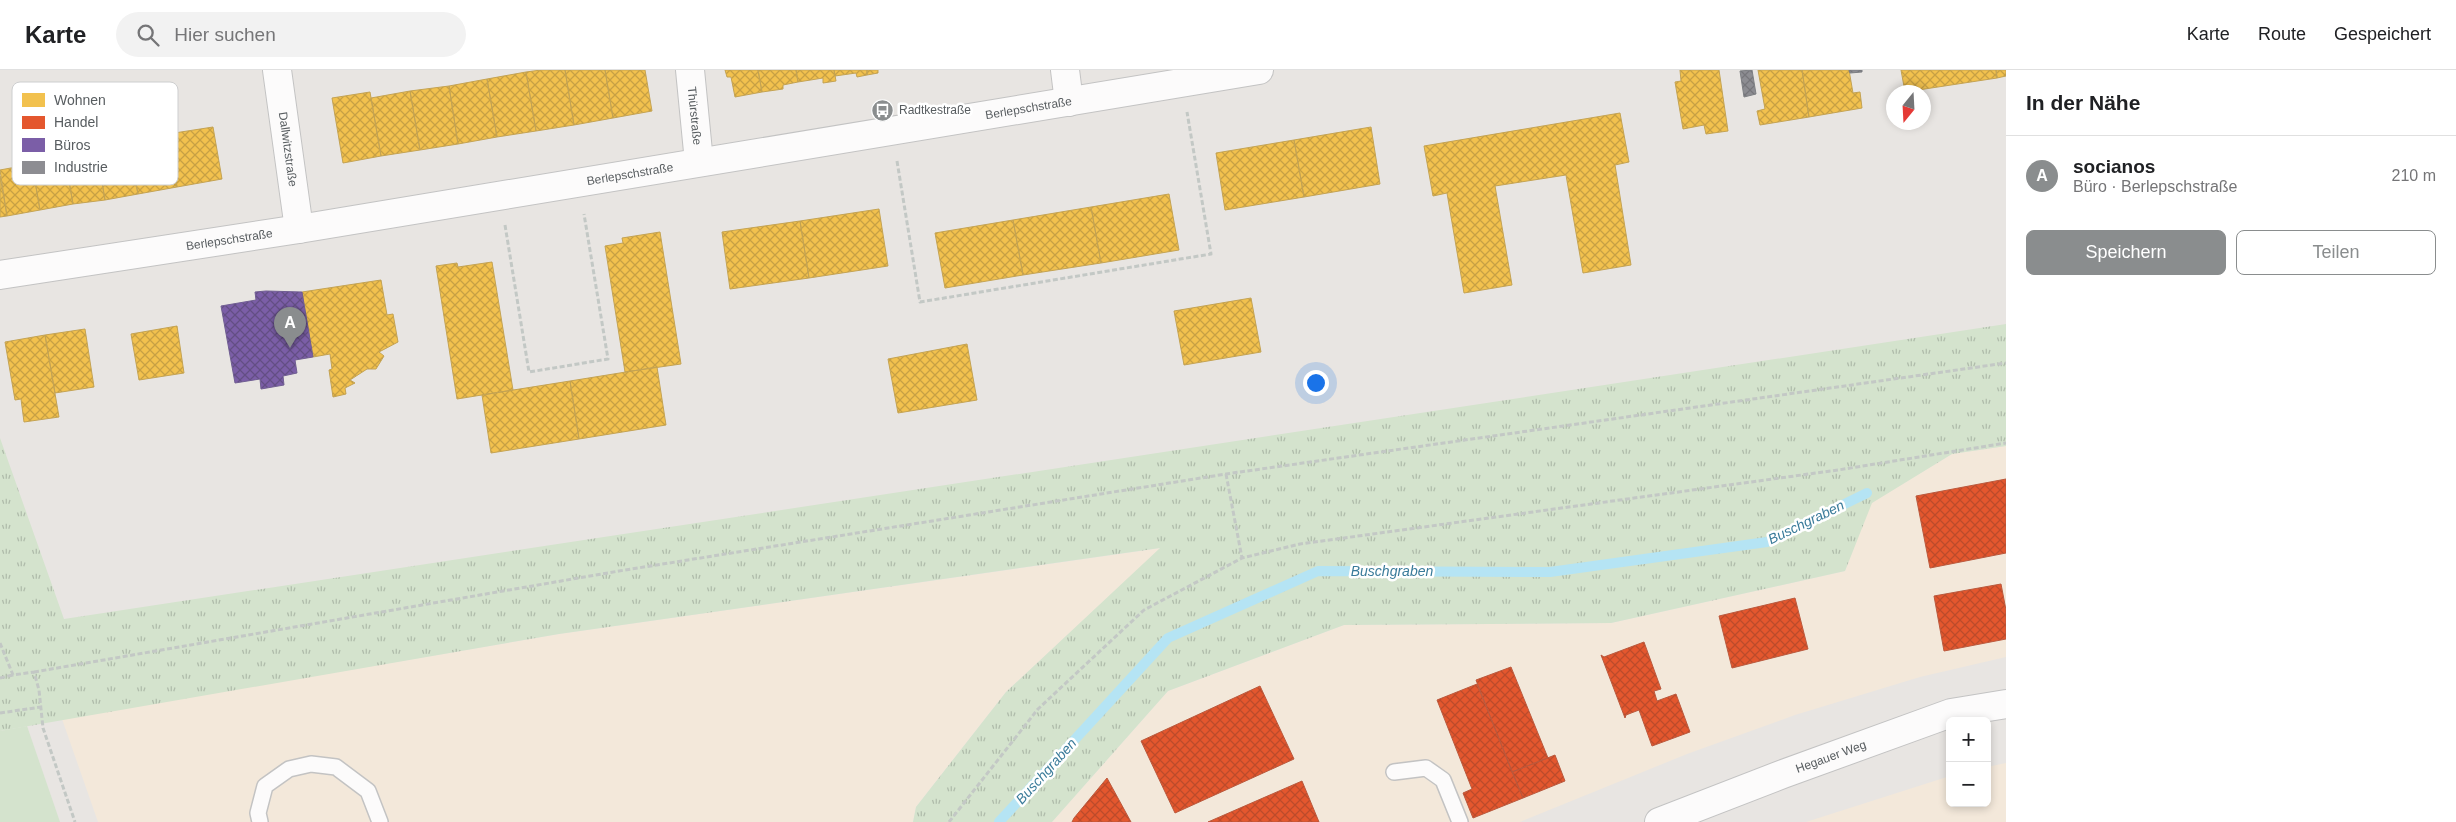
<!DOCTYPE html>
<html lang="de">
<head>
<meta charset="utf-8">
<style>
  :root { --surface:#fff; --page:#f2f2f2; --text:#202124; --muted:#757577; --line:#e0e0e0; --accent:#8a8d8e }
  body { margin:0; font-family:Helvetica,sans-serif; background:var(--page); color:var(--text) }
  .controls { position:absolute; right:15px; bottom:15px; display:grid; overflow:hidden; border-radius:8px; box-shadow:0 2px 8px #0003 }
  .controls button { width:45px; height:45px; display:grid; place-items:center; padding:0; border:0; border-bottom:1px solid var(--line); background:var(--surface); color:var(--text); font:25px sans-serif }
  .compass { position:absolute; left:1886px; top:15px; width:45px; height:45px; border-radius:50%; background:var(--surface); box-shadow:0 2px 8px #0003; rotate:198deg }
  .you { position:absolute; left:1315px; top:312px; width:18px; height:18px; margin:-12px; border:4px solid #fff; border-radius:50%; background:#1a73e8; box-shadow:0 0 0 8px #1a73e833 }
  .badge { display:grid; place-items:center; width:32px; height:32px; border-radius:50%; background:var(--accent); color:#fff; font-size:16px; font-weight:700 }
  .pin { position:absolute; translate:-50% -41px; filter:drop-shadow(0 1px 2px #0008) }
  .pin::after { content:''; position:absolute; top:26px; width:18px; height:15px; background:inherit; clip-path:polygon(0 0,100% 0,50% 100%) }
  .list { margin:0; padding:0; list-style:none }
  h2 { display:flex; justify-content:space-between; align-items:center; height:65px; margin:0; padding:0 20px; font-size:21px }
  h2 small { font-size:16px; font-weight:400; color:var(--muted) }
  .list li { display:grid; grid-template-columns:32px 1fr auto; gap:15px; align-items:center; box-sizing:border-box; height:80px; padding:0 20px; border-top:1px solid var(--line) }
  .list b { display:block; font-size:19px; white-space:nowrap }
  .list p { margin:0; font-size:16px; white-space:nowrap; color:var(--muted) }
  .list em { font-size:16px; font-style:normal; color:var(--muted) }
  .actions { display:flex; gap:10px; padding:15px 20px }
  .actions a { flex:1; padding:11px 0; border:1px solid var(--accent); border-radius:8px; text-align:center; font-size:18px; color:var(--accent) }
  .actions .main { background:var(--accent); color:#fff }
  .icon { flex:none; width:28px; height:28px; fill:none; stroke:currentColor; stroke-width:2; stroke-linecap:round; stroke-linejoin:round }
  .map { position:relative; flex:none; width:2006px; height:752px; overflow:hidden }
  header { display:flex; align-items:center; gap:30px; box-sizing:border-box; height:70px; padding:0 25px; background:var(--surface); border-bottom:1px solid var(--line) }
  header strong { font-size:24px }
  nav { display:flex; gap:28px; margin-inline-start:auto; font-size:18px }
  .search { width:350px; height:45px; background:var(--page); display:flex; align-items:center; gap:12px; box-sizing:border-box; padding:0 18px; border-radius:28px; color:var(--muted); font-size:19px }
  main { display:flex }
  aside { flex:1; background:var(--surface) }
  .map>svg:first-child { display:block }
  .commercial { fill:#f3e8da }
  .grass { fill:url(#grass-tufts) }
  .garden { fill:#d4e3cd }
  .homes { fill:url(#homes-cross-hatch); stroke:#c4a353 }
  .shops { fill:url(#shops-cross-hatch); stroke:#ba593d }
  .offices { fill:url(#offices-cross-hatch); stroke:#705e92 }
  .industry { fill:url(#industry-cross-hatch); stroke:#7d7f83 }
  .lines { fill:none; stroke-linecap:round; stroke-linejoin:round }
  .stream { stroke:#b5e4f4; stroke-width:10 }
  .service-casing { stroke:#c3c3c3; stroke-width:18 }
  .minor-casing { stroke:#c3c3c3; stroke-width:30 }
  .tertiary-casing { stroke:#c3c3c3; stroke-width:30 }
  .path { stroke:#c3c8c5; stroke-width:3; stroke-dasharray:5 2.5; stroke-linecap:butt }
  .service { stroke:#fcfbfb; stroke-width:15 }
  .minor { stroke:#fcfbfb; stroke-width:28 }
  .tertiary { stroke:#fcfbfb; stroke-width:28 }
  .labels { text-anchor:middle; stroke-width:5; stroke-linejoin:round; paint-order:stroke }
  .street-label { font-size:12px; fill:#585d60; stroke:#fff }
  .poi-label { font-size:12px; fill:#585d60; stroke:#fff; text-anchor:start }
  .water-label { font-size:14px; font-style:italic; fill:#3a7b9a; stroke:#fff }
  .key { fill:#fff; stroke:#cdcecf; stroke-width:1 }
  .key-label { font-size:14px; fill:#585d60 }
</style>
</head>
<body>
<header>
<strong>Karte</strong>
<div class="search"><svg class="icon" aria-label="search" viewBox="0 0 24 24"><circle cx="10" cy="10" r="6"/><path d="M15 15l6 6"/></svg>Hier suchen</div>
<nav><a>Karte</a><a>Route</a><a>Gespeichert</a></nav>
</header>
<main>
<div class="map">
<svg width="2006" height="752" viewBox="0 0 2006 752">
  <defs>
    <pattern id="grass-tufts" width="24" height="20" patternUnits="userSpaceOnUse" patternTransform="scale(1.25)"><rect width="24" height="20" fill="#d4e3cd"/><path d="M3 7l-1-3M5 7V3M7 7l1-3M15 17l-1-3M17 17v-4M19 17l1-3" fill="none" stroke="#afbbaa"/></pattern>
    <pattern id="homes-cross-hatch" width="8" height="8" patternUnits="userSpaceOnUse" patternTransform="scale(1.25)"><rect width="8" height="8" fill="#f2c14e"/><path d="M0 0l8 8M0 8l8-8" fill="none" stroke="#c7a044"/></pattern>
    <pattern id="shops-cross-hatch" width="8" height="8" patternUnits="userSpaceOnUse" patternTransform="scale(1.25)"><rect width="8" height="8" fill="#e4572e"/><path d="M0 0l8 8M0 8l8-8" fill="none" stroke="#bc4b2b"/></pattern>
    <pattern id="offices-cross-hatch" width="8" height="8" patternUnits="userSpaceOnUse" patternTransform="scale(1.25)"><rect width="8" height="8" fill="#7b5ea7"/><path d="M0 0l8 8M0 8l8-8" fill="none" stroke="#634e84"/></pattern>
    <pattern id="industry-cross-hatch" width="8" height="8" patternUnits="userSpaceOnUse" patternTransform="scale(1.25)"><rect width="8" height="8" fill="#8d8d92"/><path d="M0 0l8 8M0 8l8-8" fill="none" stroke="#76767b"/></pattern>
  </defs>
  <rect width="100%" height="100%" fill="#e8e5e2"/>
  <path class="commercial" d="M2006 376V587L1920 607 1795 645 1687 684 1520 752H1052L1168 621 1344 555 1611 553 1845 501 1871 433 1952 384Z
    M1161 478 1006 622 916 737 913 752H98L62 649 559 564Z
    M2006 693V752H1806L1950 706V733H1987V697Z"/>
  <path class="grass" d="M2006 254V376L1952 384 1872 433 1845 501 1611 553 1344 555 1168 621 1052 752H913L916 737 1006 622 1160 478 559 564 0 661V368L64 549Z"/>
  <path class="garden" d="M27 656 60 752H0V661Z"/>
  <path class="homes" d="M541 0H565L574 55 536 61 526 2Z
    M565 0H605L613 48 574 55Z
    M605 0H645L652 41 613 48Z
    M725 0H758L762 22 735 27 731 7H727Z
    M758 0H796L798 12 783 15V19L762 22Z
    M796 0H834L836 11 823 13V8L798 12Z
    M834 0H867V5L857 7 856 3 835 6Z
    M867 0H878V3L867 5Z
    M1680 0H1719L1728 61 1706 64 1704 55 1683 59 1675 12 1681 11Z
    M1758 0H1802L1809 47 1760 55 1757 41 1765 39Z
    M1802 0H1849L1853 23 1860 22 1862 38 1809 47Z
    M1901 0H1996L1997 8 1905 22Z
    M1996 0H2006V6L1997 8Z
    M526 2 536 61 497 67 487 9Z
    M487 9 497 67 458 74 449 16Z
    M449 16 458 74 420 80 410 21Z
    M410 21 420 80 381 86 371 28Z
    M370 22 381 86 343 93 332 28Z
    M1620 43 1629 92 1615 95 1631 195 1583 203 1566 105 1495 116 1512 215 1464 223 1447 123 1433 126 1424 76Z
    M213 57 222 109 177 117 168 64Z
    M1371 57 1380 114 1304 127 1294 70Z
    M168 64 177 117 138 124 129 77 144 75 143 69Z
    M1294 70 1304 127 1225 140 1216 83Z
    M129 77 138 124 105 130 97 83Z
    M97 83 105 130 73 134 65 88Z
    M65 88 73 134 40 140 32 94Z
    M32 94 40 140 7 146 0 100Z
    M0 106 7 146 0 147Z
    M1169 124 1179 180 1101 193 1091 137Z
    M1091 137 1101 193 1023 205 1013 150Z
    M879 139 888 196 809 208 800 151Z
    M1013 150 1023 205 945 218 935 163Z
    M800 151 809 208 730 219 722 162Z
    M660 162 681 294 625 302 605 176 623 173 622 168Z
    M492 192 513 320 457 329 436 196 457 193 458 197Z
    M381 210 387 245 393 244 398 272 379 282 384 286 376 299H367L350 310 355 313 345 318 346 324 333 327 329 300 332 299 330 284 313 287 302 222Z
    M1251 228 1261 282 1184 295 1174 241Z
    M177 256 184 303 139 310 131 264Z
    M85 259 94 317 55 323 45 265Z
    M45 265 59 347 24 352 21 329 15 330 5 272Z
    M967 274 977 330 898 343 888 289Z
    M657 297 666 355 579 369 570 311Z
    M570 311 579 369 491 383 482 325Z"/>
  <path class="shops" d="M2006 409V483L1930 498 1916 426Z
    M2001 514 2006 540V569L1944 581 1934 526Z
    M1795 528 1808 579 1732 598 1719 546Z
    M1644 572 1661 619 1654 621 1657 631 1676 624 1690 662 1652 676 1639 640 1626 645 1625 648 1601 585 1604 587Z
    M1511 597 1548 688 1512 702 1476 610Z
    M1477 614 1523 728 1473 748 1463 723 1472 719 1437 630Z
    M1260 616 1294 689 1175 743 1141 671Z
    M1555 685 1565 711 1523 728 1512 702Z
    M1107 708 1131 752H1072L1074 748Z
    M1302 711 1319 752H1208Z"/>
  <path class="offices" d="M266 221 302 222 313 287 295 290 297 303 283 306 284 315 261 319 260 309 235 313 221 236 256 230 255 222Z"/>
  <path class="industry" d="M1752 0 1756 24 1744 27 1740 1Z
    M1849 0H1862V2L1850 3Z"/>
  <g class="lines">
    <path class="stream" d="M999 752 1168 568 1318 501 1550 502 1767 472 1867 423"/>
    <defs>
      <path id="service" d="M1394 702 1426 698 1443 710 1460 752
        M260 752 258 743 265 716 289 699 311 694 336 697 368 721 380 752"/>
      <g id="minor">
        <path id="s1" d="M277 0 299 159"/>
        <path id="s2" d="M690 0 699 92"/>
        <path d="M1065 0 1069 32"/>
        <path id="s3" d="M1659 752 1783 704 1951 643 2006 634"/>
      </g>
      <g id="tertiary">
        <path id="s4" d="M0 205 299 159 1259 0"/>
      </g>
    </defs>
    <use href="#service" class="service-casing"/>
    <use href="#minor" class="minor-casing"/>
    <use href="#tertiary" class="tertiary-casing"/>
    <path class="path" d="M897 91 920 232 1211 184 1187 42
      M505 155 529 302 608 289 584 144
      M1226 404 1242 488
      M0 573 13 605 34 602 39 620 43 658 75 752
      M34 602 619 501 1226 404 2006 293
      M0 608 13 605
      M0 643 41 637
      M949 752 1038 639 1144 540 1242 488 1300 474 1838 400 2006 373"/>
    <use href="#service" class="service"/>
    <use href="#minor" class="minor"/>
    <use href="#tertiary" class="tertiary"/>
  </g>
  <defs>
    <symbol id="bus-disc" viewBox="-11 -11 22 22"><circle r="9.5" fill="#8a8d8e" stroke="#fff"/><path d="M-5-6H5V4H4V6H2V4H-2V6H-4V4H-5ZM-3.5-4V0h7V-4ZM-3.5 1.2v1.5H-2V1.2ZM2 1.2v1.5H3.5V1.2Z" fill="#fff"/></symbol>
  </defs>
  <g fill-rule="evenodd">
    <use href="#bus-disc" x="870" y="28" width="25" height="25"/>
  </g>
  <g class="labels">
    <g class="street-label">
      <text dy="4" stroke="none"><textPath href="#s4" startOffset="1042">Berlepschstraße</textPath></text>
      <text dy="4" stroke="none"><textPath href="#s2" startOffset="46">Thürstraße</textPath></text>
      <text dy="4" stroke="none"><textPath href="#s1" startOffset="80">Dallwitzstraße</textPath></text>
      <text dy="4" stroke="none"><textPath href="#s4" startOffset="638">Berlepschstraße</textPath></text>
      <text dy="4" stroke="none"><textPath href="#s4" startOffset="232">Berlepschstraße</textPath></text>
      <text dy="4" stroke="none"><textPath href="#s3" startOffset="184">Hegauer Weg</textPath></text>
    </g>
    <g class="poi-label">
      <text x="899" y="44">Radtkestraße</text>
    </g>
    <g class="water-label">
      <text transform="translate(1806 452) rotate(-26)" y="5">Buschgraben</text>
      <text x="1392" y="506">Buschgraben</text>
      <text transform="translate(1046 701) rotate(-48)" y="5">Buschgraben</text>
    </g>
  </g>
  <rect x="12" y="12" width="166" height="103" rx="8" class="key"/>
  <rect x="22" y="23" width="23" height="14" fill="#f2c14e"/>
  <rect x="22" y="46" width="23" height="13" fill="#e4572e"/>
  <rect x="22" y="68" width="23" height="14" fill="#7b5ea7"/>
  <rect x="22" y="91" width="23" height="13" fill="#8d8d92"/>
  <g class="key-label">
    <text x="54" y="35">Wohnen</text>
    <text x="54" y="57">Handel</text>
    <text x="54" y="80">Büros</text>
    <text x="54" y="102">Industrie</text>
  </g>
</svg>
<div class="controls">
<button>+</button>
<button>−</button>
</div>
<svg class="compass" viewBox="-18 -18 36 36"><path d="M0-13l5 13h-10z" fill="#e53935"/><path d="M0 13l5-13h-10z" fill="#757577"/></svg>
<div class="you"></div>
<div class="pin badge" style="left:290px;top:278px">A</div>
</div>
<aside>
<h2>In der Nähe<small></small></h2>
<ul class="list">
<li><span class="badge">A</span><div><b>socianos</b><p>Büro · Berlepschstraße</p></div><em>210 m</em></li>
</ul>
<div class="actions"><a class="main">Speichern</a><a>Teilen</a></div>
</aside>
</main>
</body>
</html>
